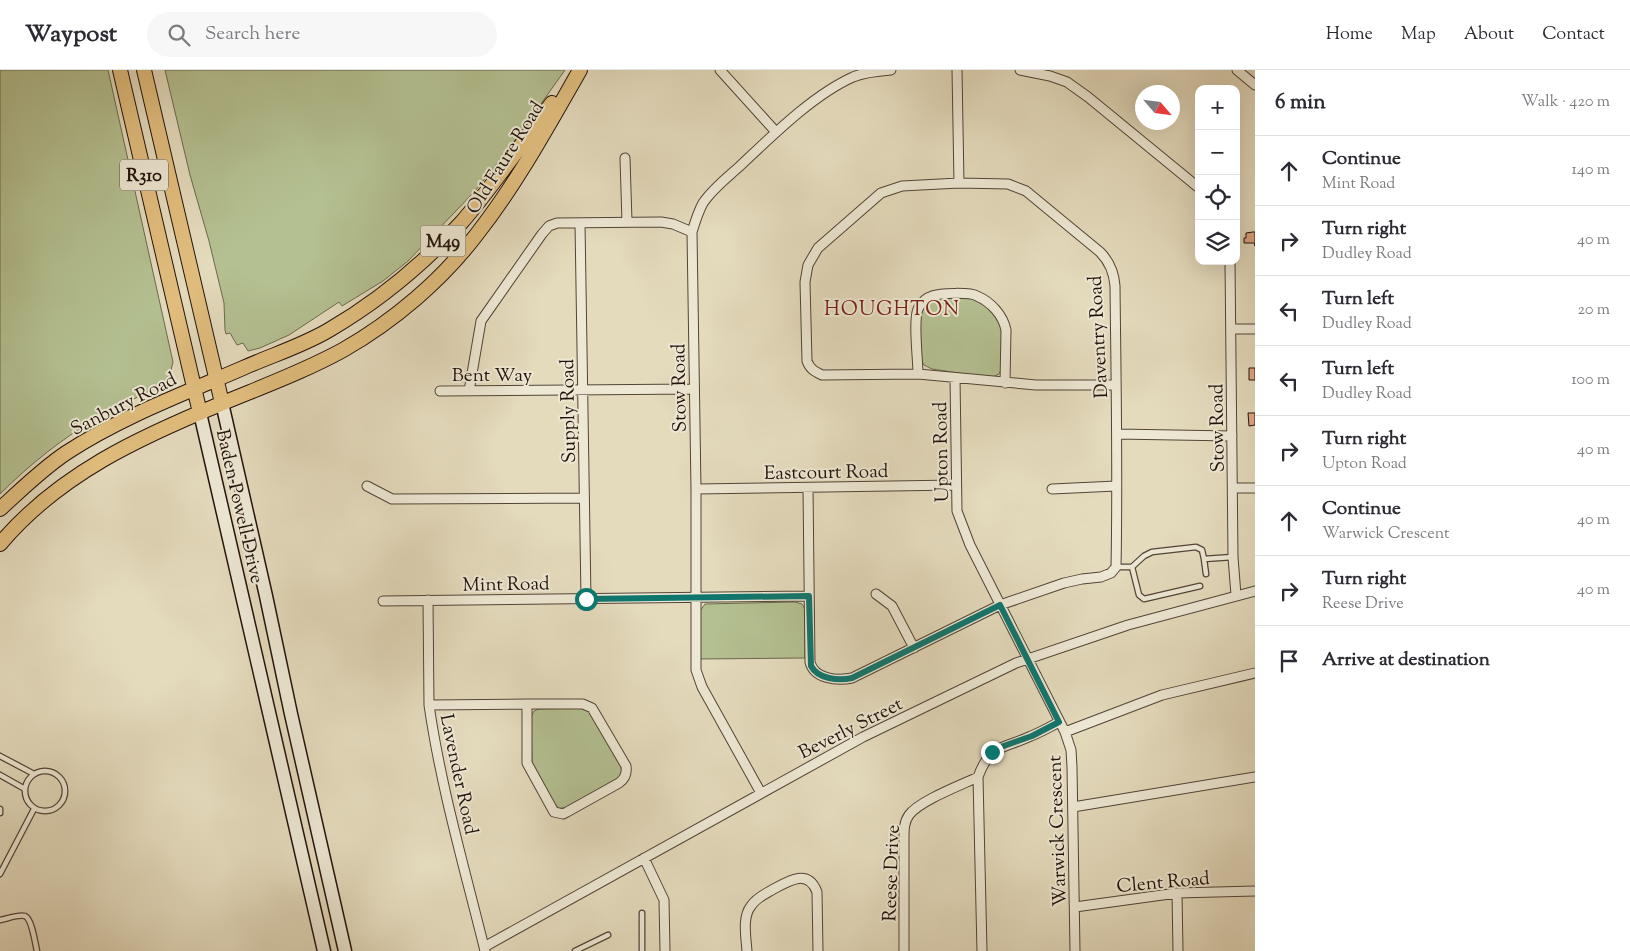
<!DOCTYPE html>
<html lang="en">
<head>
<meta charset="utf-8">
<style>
  :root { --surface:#fff; --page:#f7f7f7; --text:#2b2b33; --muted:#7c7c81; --line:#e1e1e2 }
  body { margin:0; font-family:"Sorts Mill Goudy",serif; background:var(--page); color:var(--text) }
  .controls { position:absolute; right:15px; top:15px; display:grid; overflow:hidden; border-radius:10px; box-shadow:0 5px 20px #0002 }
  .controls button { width:45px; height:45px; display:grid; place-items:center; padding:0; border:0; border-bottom:1px solid var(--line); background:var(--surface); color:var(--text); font:25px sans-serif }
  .compass { position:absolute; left:1135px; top:15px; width:45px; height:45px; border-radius:50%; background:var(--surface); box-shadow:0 5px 20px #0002; rotate:118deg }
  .stop { position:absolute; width:15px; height:15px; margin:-11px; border:4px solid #0f766e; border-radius:50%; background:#fff }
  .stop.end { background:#0f766e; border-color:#fff; box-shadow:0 1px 5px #0008 }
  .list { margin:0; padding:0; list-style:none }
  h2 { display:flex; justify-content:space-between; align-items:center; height:65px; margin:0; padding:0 20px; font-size:21px }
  h2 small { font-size:16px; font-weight:400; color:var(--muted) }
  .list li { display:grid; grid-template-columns:32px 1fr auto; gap:15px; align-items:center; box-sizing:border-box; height:70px; padding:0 20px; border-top:1px solid var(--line) }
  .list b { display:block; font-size:19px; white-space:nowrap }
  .list p { margin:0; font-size:16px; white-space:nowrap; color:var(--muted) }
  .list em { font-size:16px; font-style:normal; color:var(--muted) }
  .icon { flex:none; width:28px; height:28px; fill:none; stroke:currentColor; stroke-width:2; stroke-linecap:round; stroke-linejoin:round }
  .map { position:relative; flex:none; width:1255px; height:881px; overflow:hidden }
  header { display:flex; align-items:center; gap:30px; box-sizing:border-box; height:70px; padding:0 25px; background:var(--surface); border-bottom:1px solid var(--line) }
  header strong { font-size:24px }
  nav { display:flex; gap:28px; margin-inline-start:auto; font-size:18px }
  .search { width:350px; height:45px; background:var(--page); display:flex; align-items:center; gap:12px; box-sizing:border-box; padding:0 18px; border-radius:28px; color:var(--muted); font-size:19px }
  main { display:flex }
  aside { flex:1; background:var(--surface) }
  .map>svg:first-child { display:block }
  .green { fill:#b4c091; stroke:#6b694e }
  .building { fill:#e1a884; stroke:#22120b }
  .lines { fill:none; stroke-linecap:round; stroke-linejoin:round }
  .lane-casing { stroke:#524438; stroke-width:7 }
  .street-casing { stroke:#524438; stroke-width:11 }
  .secondary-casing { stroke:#22120b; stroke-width:15 }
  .primary-casing { stroke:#22120b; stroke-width:16 }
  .lane { stroke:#ede8d4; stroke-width:4.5 }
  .street { stroke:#ede8d4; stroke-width:9 }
  .secondary { stroke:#ede8d4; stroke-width:12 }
  .primary { stroke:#e2be7e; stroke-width:14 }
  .route { stroke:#0f766e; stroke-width:6 }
  .labels { text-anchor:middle; stroke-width:4; stroke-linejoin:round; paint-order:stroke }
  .shield { fill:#ede8d4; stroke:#5f5247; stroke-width:1 }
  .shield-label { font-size:18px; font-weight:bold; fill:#22120b }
  .street-label { font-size:19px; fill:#22120b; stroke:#ede8d4 }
  .neighbourhood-label { font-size:20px; letter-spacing:1px; fill:#7a1f14; stroke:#ede8d4 }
</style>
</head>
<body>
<header>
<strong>Waypost</strong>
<div class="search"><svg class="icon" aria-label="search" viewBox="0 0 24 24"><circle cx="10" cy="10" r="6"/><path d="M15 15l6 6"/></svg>Search here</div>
<nav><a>Home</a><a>Map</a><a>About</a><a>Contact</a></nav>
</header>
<main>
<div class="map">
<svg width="1255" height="881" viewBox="0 0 1255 881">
  <rect width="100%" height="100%" fill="#e4dbbd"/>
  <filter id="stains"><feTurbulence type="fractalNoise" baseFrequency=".004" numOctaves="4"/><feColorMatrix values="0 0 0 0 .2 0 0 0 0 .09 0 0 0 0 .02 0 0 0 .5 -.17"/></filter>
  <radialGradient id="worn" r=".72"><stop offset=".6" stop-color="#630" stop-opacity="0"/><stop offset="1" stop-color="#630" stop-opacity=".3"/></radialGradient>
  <path class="green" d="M0 0H108L173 292 170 304 164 312C144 326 120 334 100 346 63 368 30 394 0 424Z
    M165 0H565L508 80 475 121 408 191 383 211 342 236 339 232 289 265 260 278 248 281 243 273 237 275 230 263 226 264 225 260 224 233 209 171 190 105Z
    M937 228H973L982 233 996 245 1002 261 1001 300 999 304 991 308 932 299 924 295 920 287V245L926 234Z
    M795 532 802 534 805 539V588L700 589V541L705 534Z
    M580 638 588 640 593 646 621 697 622 704 618 708 565 738H559L555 735 532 693 531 647 534 641 539 639Z"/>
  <path class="building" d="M1253 162H1255V176L1254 173H1244V168H1246V163Z
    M1249 298H1255V310H1249Z
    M1248 343H1255V355L1249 356Z"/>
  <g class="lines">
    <defs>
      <path id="lane" d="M1204 489 1206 504
        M1116 497H1132L1144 486 1152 482 1196 477 1202 480 1204 489 1233 487
        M1132 497 1139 525 1144 529 1200 516
        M0 686 34 704
        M25 721a20 20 0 1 1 40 0a20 20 0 1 1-40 0Z
        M0 705 25 719
        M0 739V743
        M0 804 34 739
        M642 843V881
        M0 850C7 849 18 844 25 846 32 849 35 873 37 881
        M575 881 608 865"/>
      <path id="street" d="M720 0 776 62
        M957 0 959 113
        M1020 0 1050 6 1067 12 1088 27 1199 118
        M1237 0 1255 15
        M625 88 627 152
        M580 153 586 529
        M1230 191 1233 487 1236 525
        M1231 259H1255
        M918 304C918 289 913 251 918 239 921 233 925 228 932 226 940 223 970 222 977 226 991 232 1003 245 1006 260L1005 313
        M955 308 957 441 970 475 1065 662 1071 680 1072 697 1075 881
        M440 321 694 319
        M469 321 481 251 542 164 549 156 557 153 661 152 673 154 692 162
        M1117 364 1232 366
        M367 416 392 429 584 428
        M808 418 810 592C814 609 837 611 852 608L1000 535 1064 513 1082 509 1101 507 1111 503 1116 497C1118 403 1116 310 1115 216 1114 202 1110 192 1100 182L1026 121 1008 114 959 113 902 116 881 123 818 178 808 195 805 212 807 291C810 299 814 301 822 305L918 304 1036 315H1116
        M1233 418H1255
        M696 419 956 415
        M1052 419 1116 416
        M876 524 892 536 914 578
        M428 530 429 635C441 718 465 800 485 881
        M383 531 809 526
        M527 634H583L592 638 626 696C627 703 625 709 619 713L567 742 563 744 554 742 527 693Z
        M429 635 527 634
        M1065 662 1162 625 1255 603
        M761 723 702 617 696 600V419L692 162C695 152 698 142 703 133 713 118 728 107 741 95 773 65 813 25 853 7 865 2 878 1 891 0
        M1073 737 1255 707
        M644 788 664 830 665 881
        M1177 823 1178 881
        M1075 837 1177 823 1255 821
        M484 877 863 667 1016 593 1128 555 1255 521
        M747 881C746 867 742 847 751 836 756 828 765 824 772 820 788 811 808 798 817 822L818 881
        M904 881V768C904 760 904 752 909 745 919 731 961 715 978 707
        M982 881 978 707C990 674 1003 679 1031 666 1041 662 1050 657 1059 652"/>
      <path id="secondary" d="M222 333 266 526 291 644 345 881
        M200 343 324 881"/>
      <path id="primary" d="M120 0 200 343
        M144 0 222 333
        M0 439C21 420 42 399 66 383 121 347 183 324 243 298 272 285 302 276 329 260 377 232 423 194 461 153 494 115 522 73 552 33
        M0 474C59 404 140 367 223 333 264 316 305 301 343 280 394 251 442 210 477 164 517 113 548 56 580 0"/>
    </defs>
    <use href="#lane" class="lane-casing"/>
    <use href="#street" class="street-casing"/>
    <use href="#secondary" class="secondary-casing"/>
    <use href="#primary" class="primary-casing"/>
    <use href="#lane" class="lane"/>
    <use href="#street" class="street"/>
    <use href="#secondary" class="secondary"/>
    <use href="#primary" class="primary"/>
  </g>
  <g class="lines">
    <path class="route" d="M586 529 809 526 811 596C818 609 838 611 852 608L1000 535 1059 652 1032 666 998 678 992 682"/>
  </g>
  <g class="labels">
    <g class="shield">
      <rect x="120" y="89.5" width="48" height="31" rx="4"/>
      <rect x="420.5" y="155.5" width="45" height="31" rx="4"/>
    </g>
    <g class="shield-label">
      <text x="144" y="111">R310</text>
      <text x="443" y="177">M49</text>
    </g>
    <g class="street-label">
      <text transform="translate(504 87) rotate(-58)" y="7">Old Faure Road</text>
      <text transform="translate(1097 267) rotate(-93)" y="7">Daventry Road</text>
      <text x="492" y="311">Bent Way</text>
      <text transform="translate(678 318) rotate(-91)" y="7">Stow Road</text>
      <text transform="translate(123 333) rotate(-27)" y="7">Sanbury Road</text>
      <text transform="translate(567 341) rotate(-91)" y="7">Supply Road</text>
      <text transform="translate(1216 358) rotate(-91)" y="7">Stow Road</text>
      <text transform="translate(940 382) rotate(-91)" y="7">Upton Road</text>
      <text transform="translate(826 401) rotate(-1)" y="7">Eastcourt Road</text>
      <text transform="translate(241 436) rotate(77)" y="7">Baden Powell Drive</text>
      <text transform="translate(506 513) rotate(-1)" y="7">Mint Road</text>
      <text transform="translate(850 657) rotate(-27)" y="7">Beverly Street</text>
      <text transform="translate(460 704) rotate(78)" y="7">Lavender Road</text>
      <text transform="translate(1056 761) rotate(-92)" y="7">Warwick Crescent</text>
      <text transform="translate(890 803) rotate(-88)" y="7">Reese Drive</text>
      <text transform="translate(1163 811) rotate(-5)" y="7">Clent Road</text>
    </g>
    <g class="neighbourhood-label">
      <text x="892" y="245">HOUGHTON</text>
    </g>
  </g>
  <rect width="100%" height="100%" filter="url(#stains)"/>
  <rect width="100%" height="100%" fill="url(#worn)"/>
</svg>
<div class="controls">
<button>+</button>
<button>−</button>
<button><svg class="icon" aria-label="locate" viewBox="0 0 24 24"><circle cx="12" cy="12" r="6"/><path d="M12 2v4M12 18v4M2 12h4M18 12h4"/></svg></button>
<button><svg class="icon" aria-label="layers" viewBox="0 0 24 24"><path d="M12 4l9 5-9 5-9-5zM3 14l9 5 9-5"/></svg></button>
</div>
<svg class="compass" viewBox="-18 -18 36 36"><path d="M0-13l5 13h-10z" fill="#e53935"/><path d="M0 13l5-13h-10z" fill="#7c7c81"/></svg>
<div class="stop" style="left:586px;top:529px"></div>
<div class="stop end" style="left:992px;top:682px"></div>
</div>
<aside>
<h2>6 min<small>Walk · 420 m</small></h2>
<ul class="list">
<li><svg class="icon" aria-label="ahead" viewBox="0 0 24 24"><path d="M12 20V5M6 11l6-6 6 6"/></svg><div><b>Continue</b><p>Mint Road</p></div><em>140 m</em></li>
<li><svg class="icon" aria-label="right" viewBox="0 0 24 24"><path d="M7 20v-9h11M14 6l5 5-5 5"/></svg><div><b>Turn right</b><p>Dudley Road</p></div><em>40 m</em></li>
<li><svg class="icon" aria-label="left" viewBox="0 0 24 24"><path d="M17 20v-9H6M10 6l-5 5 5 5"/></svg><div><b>Turn left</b><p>Dudley Road</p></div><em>20 m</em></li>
<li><svg class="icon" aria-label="left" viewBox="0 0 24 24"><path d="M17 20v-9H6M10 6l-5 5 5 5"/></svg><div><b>Turn left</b><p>Dudley Road</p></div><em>100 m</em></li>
<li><svg class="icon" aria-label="right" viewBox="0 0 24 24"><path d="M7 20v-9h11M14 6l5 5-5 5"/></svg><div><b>Turn right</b><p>Upton Road</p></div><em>40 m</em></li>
<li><svg class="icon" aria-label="ahead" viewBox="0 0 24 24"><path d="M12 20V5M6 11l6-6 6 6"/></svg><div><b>Continue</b><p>Warwick Crescent</p></div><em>40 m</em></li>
<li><svg class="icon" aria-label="right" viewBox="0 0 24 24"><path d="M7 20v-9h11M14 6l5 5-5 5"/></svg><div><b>Turn right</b><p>Reese Drive</p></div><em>40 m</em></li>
<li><svg class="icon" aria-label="arrive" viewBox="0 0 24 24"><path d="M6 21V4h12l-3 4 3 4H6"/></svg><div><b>Arrive at destination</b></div></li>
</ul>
</aside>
</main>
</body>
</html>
